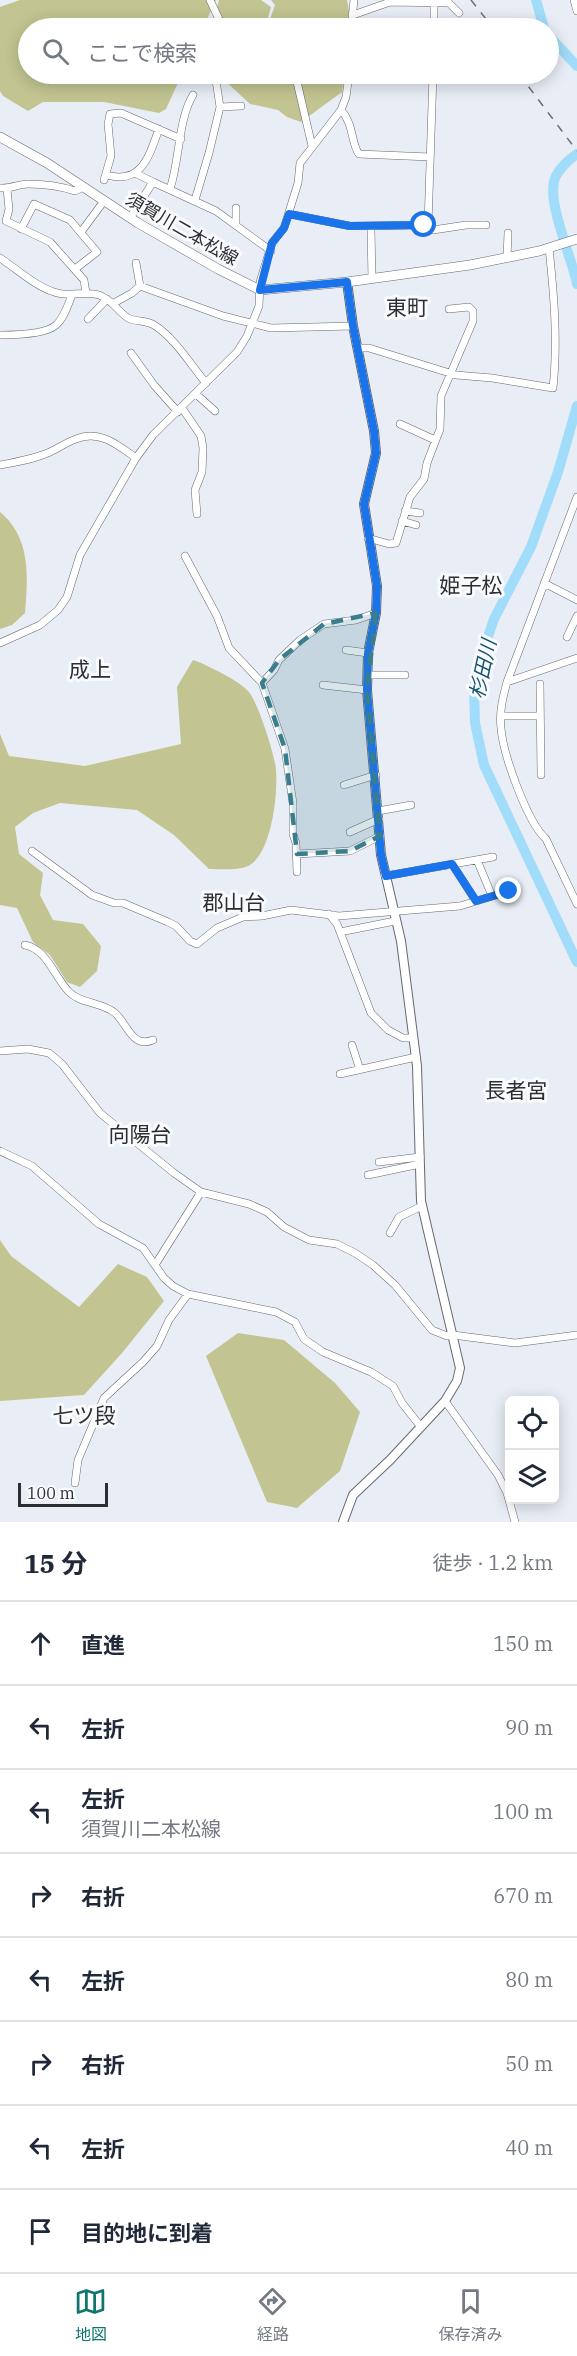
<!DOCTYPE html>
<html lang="ja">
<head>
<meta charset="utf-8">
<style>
  :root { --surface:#fff; --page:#f2f2f3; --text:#1f2937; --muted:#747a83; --line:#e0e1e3; --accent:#0f766e }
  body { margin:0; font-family:"IBM Plex Serif","Noto Sans JP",serif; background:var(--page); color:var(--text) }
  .controls { position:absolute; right:18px; bottom:18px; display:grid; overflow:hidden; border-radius:9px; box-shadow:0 3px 15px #0003 }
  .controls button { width:54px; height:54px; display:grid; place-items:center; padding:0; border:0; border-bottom:2px solid var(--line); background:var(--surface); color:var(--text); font:30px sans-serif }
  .scale { position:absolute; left:18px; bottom:15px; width:90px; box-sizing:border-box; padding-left:6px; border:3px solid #2d2e32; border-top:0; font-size:16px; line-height:21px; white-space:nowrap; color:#2d2e32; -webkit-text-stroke:4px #f8fafe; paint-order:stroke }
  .stop { position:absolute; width:18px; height:18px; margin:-14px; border:4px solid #1a73e8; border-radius:50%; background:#fff }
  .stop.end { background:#1a73e8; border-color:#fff; box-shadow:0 2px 6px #0008 }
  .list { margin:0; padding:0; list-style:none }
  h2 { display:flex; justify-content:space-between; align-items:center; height:78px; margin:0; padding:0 24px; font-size:26px }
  h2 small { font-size:20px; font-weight:400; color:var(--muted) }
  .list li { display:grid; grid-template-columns:39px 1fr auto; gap:18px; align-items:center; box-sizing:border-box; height:84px; padding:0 24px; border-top:2px solid var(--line) }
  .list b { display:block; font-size:22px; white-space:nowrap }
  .list p { margin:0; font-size:20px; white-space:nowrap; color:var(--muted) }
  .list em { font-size:20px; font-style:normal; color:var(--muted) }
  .icon { flex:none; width:33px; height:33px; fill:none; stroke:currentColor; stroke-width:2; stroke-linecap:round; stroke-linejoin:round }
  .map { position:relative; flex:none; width:577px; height:1522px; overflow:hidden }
  .search { position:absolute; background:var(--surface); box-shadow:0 3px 15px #0003; left:18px; right:18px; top:18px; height:66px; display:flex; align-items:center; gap:15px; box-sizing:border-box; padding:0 21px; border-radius:33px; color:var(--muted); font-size:22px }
  .sheet { height:750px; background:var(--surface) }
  nav { display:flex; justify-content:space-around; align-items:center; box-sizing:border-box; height:84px; border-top:2px solid var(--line); background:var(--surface); font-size:16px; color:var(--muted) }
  nav a { display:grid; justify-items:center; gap:3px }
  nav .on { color:var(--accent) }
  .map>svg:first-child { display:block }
  .green { fill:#c2c591 }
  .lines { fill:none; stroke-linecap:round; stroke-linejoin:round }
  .river { stroke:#a1ddfa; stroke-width:10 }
  .minor-casing { stroke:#656970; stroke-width:8 }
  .tertiary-casing { stroke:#656970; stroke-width:10 }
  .secondary-casing { stroke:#656970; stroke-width:10 }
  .minor { stroke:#fff; stroke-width:7 }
  .tertiary { stroke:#fff; stroke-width:8 }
  .secondary { stroke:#fff; stroke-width:9 }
  .rail { stroke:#6b6d73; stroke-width:1.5; stroke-dasharray:8 8; stroke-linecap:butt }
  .route { stroke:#1a73e8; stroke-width:8 }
  .marked { fill:#3a7d8d; fill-opacity:0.2; stroke:#3a7d8d; stroke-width:4.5; stroke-dasharray:12 8; stroke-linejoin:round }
  .labels { text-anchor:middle; stroke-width:6; stroke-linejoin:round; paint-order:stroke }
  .street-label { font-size:18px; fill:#2d2e32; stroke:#f8fafe }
  .water-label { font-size:20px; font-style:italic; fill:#17556e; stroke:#f8fafe }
  .quarter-label { font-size:21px; fill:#2d2e32; stroke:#f8fafe }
</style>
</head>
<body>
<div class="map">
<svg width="577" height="1522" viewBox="0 0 577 1522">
  <rect width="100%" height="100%" fill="#e8edf6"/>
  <path class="green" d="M20 0H216L203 28H28V74H182L166 109 159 113 104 102H43L28 111 3 96 0 91V7Z
    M219 0H261L271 7 265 28H225L224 21 217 8Z
    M271 0H347L349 11 347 28H267L275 5Z
    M229 74H344L342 92 301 122 287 117 278 110 250 104 221 77Z
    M0 512C31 538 28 576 25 613L12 625 0 629Z
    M193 660C207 665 240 681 249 692 258 703 275 755 276 770 278 793 272 851 250 865 239 871 221 869 209 869L174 835 137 810 60 803 33 813 15 827 19 854 43 873 40 895 53 920 83 924 101 946 97 971 80 987 67 982 50 955 33 942 17 908 0 905V734L9 756 85 766 181 744 177 687Z
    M0 1240 11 1256 79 1307 118 1264 147 1277 164 1301 122 1353 84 1395 0 1401Z
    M238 1333 284 1340 335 1383 360 1412 340 1471 297 1508 267 1502 206 1356Z"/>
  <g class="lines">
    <path class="river" d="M536 0 544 28
      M548 35 577 66
      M577 154C569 159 559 169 555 178 546 201 572 258 577 284
      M577 406 558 472 531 547 494 619 479 663 474 688 475 723 484 765 577 962"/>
    <defs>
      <path id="minor" d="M210 0 223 28
        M574 0 577 11
        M353 15 390 2 449 3 459 13
        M351 28 354 0
        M434 28V2
        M297 82 312 146
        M220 107 241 106
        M341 110C354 124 351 144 359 154L430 157
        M135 173 153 182
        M106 175C142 185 149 156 159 129
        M104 180 111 156 108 124 110 114 121 113 181 139
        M0 188C10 189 19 184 28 184 44 184 60 186 75 191L83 187
        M7 189 9 209 6 221 50 242 84 280 86 293
        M170 189C180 159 178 120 193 95
        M195 200 209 153 220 107 215 74
        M289 214 350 226 428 225 433 74
        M130 218 153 182 216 211 271 251
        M236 225V208
        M428 225 433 230 466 225H486
        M21 229 34 204 70 220 97 252 75 269
        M371 231 372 278
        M81 232 104 201
        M0 258C17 269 35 286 54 292 69 298 84 290 99 295 113 300 117 311 128 318 136 322 146 320 154 325 175 338 190 364 206 383
        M507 258 508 233
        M136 263 140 286
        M114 303 132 293 140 286 223 316 271 328 353 326
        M88 319 107 299
        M0 335C14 335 46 334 56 325 64 318 68 305 72 295
        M358 348H369L456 375 492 378 553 388C558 341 554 295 549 248
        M131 353 154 385 178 412
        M196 394 215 411
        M182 408 201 436 203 448 202 472 195 490 197 514
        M400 424 435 440
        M0 465C17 462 34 459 50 452 59 448 67 442 76 439 99 429 118 445 136 458
        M405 511 420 513
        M402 521 416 525
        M368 538 389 544 396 543 410 497 424 479 427 463 440 429 441 396 473 321V311L469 307 449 309
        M185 556 217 616 229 648 262 683 285 749 293 803V834L296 843 297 872
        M544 583 577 600
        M567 637 577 616
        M0 643 40 625 58 610 67 597 80 555 136 458 153 435 237 352 247 336 259 306 260 282 272 243 284 228 298 183 300 163 341 110 346 97 349 74
        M346 650 368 653
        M577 658 507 682C503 697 499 712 501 728 503 754 527 822 546 839L577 904
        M368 675H405
        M507 682 577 497
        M262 683 274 670 279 660 300 640 324 624 356 620 376 613
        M540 684 541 775
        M323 685 367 690
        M501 716H540
        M344 785 376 775
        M378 811 411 805
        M350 832 379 819
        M32 851 92 895 114 903H123L168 922 176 926 190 941 197 944 217 928 243 917 262 916 291 910 339 916 460 906 509 891
        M297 854 350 851 380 836
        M477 860 492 896
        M452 864 476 901
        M385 876 493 857
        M329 914 337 924 371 1013 388 1030 403 1038H413
        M340 932 395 921
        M25 945C47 949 55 978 69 992 81 1004 102 1002 115 1013 127 1023 132 1049 153 1040
        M352 1045 360 1070
        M0 1051 28 1049 49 1053 62 1064 100 1113 174 1173 201 1192 249 1204 267 1212 284 1227 309 1240 337 1244 355 1253 373 1265 395 1285 432 1330 447 1336 453 1335 515 1343 577 1335
        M340 1074 416 1057
        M0 1151 32 1166 99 1224 143 1248 164 1278 173 1286 188 1294 276 1312 295 1322 304 1339 323 1352 371 1372 393 1386 402 1403 421 1427
        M379 1162 420 1157
        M368 1175 420 1164
        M390 1233 399 1217 422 1206
        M155 1265 201 1192
        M445 1401 498 1475 507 1493 515 1522
        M75 1483 78 1460 104 1398 143 1362 157 1346 169 1320 188 1294"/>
      <path id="tertiary" d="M343 1522 353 1495 390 1460 445 1401 457 1381 460 1368 421 1201 417 1066 401 941 381 855 367 690 368 653 376 613 377 586 364 504 376 453 374 431 353 326 347 282"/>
      <path id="secondary" d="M0 137 47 163 138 223 218 269 260 290 347 282 470 265 539 251 577 239"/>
    </defs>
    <use href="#minor" class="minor-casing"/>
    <use href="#tertiary" class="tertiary-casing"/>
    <use href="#secondary" class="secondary-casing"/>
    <use href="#minor" class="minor"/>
    <use href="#tertiary" class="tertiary"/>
    <use href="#secondary" class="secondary"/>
    <path class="rail" d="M471 0 493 28
      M519 74 577 151"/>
  </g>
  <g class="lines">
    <path class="route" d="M424 225 350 226 289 214 284 228 272 243 260 290 347 282 353 326 374 431 376 453 364 504 377 586 376 613 368 653 367 690 381 855 386 876 452 864 476 901 509 891"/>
  </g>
  <path class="marked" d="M376 613 367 690 380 836 350 851 297 854 285 749 262 683 279 660 324 624Z"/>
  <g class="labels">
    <g class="street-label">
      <text transform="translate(182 229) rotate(30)" y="6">須賀川二本松線</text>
    </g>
    <g class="water-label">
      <text transform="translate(483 669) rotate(-78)" y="7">杉田川</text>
    </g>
    <g class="quarter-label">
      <text x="407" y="315">東町</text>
      <text x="471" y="593">姫子松</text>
      <text x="90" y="677">成上</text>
      <text x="234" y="910">郡山台</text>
      <text x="516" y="1098">長者宮</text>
      <text x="140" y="1142">向陽台</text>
      <text x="84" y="1423">七ツ段</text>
    </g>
  </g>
</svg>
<div class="controls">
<button><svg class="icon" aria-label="locate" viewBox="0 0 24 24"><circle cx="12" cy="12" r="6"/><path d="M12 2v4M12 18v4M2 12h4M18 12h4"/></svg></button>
<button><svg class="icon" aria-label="layers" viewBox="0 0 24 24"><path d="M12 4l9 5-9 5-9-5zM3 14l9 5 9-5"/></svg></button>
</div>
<div class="scale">100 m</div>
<div class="stop" style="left:424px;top:225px"></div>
<div class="stop end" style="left:509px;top:891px"></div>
<div class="search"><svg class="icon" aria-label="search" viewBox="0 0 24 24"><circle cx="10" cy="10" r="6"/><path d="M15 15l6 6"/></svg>ここで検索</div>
</div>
<section class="sheet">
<h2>15 分<small>徒歩 · 1.2 km</small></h2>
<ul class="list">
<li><svg class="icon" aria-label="ahead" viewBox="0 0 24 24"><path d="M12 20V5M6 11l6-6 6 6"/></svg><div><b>直進</b></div><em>150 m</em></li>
<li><svg class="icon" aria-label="left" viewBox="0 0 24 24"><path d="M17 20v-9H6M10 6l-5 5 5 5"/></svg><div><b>左折</b></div><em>90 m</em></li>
<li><svg class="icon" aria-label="left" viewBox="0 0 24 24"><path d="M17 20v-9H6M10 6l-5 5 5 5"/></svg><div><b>左折</b><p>須賀川二本松線</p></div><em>100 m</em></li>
<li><svg class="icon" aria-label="right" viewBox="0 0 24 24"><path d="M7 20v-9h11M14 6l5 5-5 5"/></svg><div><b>右折</b></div><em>670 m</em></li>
<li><svg class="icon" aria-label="left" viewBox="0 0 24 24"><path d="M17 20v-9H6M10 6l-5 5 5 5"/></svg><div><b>左折</b></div><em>80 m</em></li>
<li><svg class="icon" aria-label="right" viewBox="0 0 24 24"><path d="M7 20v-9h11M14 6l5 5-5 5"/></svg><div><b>右折</b></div><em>50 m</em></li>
<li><svg class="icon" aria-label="left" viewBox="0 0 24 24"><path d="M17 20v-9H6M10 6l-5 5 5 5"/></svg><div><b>左折</b></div><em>40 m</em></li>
<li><svg class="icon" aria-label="arrive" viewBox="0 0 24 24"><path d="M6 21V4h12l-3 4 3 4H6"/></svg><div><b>目的地に到着</b></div></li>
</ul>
</section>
<nav>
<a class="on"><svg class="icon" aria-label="map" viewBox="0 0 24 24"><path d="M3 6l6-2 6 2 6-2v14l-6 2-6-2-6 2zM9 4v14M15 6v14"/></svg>地図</a>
<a><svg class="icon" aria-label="directions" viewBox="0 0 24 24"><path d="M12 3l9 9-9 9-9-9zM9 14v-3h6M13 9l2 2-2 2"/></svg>経路</a>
<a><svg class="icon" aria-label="saved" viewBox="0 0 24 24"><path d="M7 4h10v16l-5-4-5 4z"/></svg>保存済み</a>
</nav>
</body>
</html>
